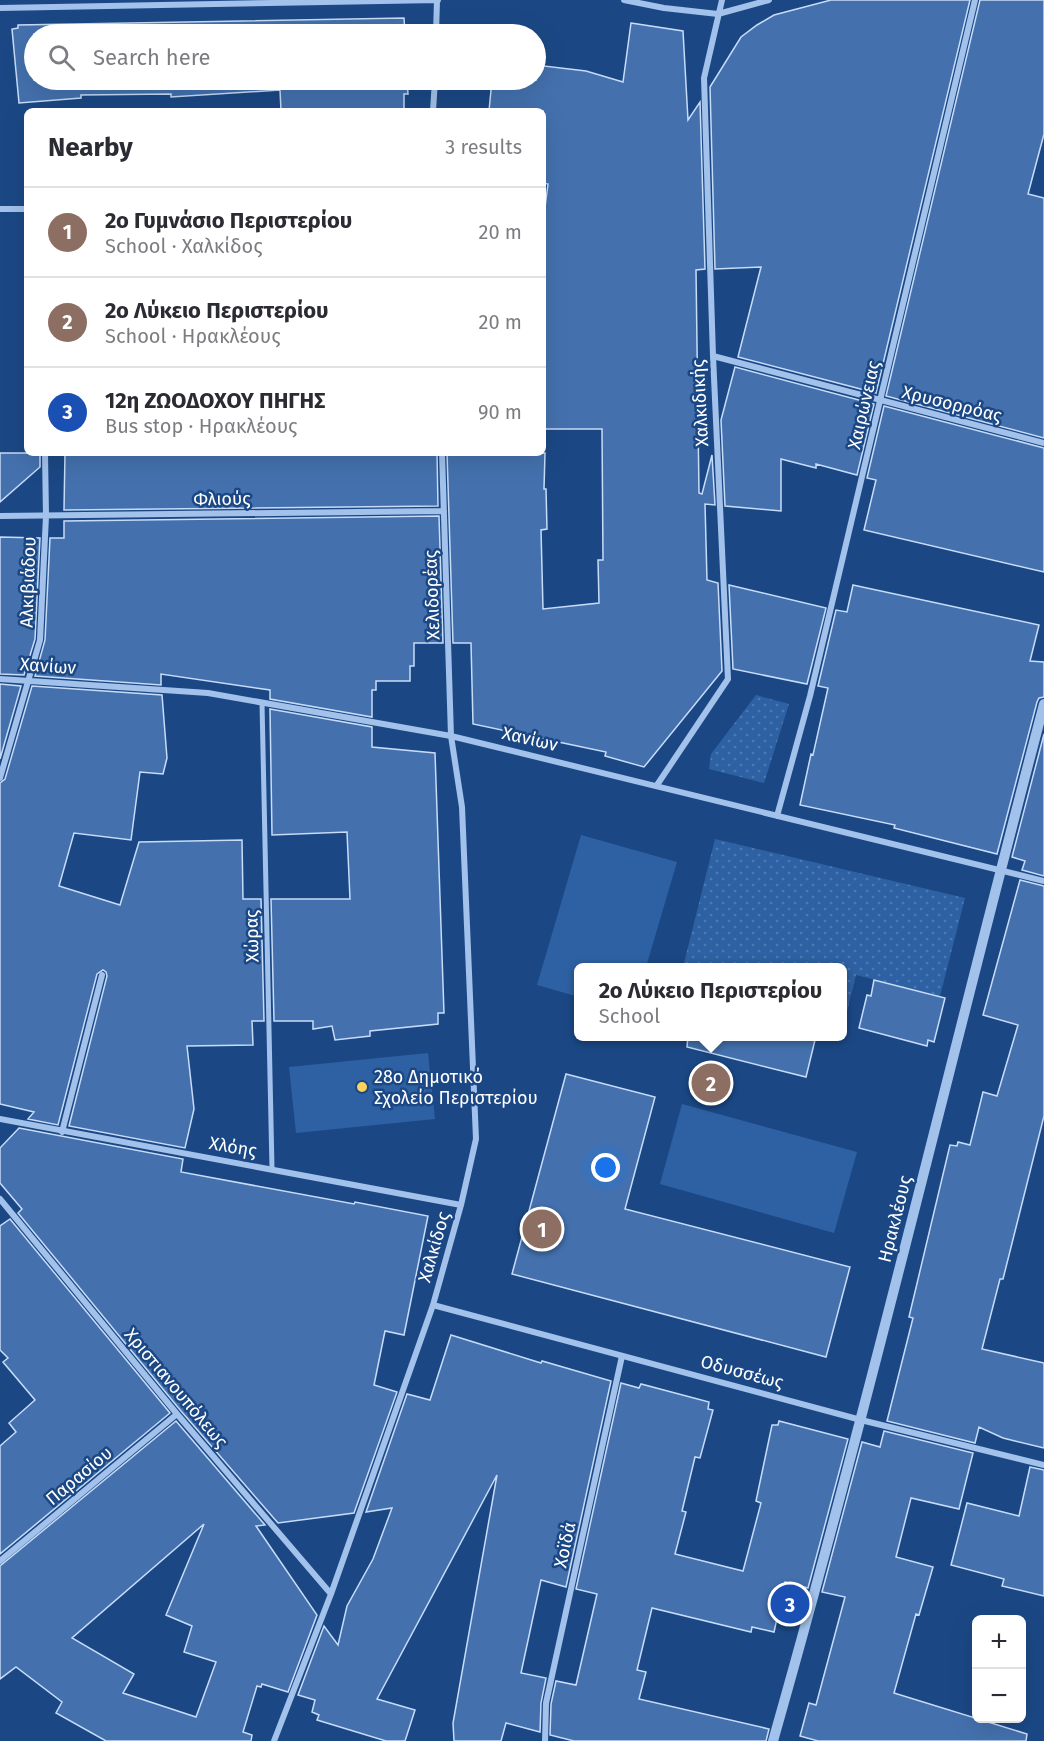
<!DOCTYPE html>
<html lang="en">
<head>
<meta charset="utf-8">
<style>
  :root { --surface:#fff; --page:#f2f2f3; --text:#2b2b33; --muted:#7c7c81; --line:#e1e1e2; --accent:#0f766e }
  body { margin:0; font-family:"Fira Sans",sans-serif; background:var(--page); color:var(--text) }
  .controls { position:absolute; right:18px; bottom:18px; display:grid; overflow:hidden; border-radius:9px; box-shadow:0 6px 24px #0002 }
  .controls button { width:54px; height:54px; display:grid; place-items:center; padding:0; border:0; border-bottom:2px solid var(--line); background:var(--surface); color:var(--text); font:30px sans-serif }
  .you { position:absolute; left:606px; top:1168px; width:21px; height:21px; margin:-15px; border:4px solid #fff; border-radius:50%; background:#1a73e8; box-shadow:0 0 0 9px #1a73e833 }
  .badge { display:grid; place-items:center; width:39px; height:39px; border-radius:50%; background:var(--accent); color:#fff; font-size:20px; font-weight:700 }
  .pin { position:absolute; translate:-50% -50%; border:3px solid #fff; box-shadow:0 2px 6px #0006 }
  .popup { position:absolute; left:574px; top:963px; width:273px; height:78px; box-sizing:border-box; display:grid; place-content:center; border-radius:9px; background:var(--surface); filter:drop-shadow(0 2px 4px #0005); font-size:20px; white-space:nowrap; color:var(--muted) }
  .popup b { font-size:22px; color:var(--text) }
  .popup::after { content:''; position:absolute; left:50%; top:100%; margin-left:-12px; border:12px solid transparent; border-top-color:var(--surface) }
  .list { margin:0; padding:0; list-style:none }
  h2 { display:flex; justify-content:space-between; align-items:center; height:78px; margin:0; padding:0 24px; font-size:26px }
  h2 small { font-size:20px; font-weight:400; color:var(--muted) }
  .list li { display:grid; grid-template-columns:39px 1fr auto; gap:18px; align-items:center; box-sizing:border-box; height:90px; padding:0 24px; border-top:2px solid var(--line) }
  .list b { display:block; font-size:22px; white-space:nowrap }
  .list p { margin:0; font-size:20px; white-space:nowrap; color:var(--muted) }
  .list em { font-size:20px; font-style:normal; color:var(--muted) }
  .icon { flex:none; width:33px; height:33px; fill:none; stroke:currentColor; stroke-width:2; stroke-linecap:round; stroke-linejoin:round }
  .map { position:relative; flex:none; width:1044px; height:1741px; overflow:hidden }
  .search { position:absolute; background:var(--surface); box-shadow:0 6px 24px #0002; left:24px; top:24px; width:522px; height:66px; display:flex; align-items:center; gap:15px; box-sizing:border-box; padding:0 21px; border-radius:33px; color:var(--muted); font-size:22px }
  .panel { position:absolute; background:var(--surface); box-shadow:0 6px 24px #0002; left:24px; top:108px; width:522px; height:348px; border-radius:9px }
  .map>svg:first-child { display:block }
  .park { fill:url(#park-dots) }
  .pitch { fill:#2e61a3 }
  .building { fill:#4471ae; stroke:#c7dcf8; stroke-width:1.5; fill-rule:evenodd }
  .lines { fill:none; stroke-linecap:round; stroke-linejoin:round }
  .pedestrian { stroke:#a2c2eb; stroke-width:5 }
  .minor { stroke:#a2c2eb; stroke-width:6 }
  .tertiary { stroke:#a2c2eb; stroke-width:10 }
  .poi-dot { fill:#fcd15e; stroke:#1b4885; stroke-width:2 }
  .labels { text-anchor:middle; stroke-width:5; stroke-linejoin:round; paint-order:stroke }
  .street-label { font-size:18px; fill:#fff; stroke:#1b4885 }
  .poi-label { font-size:18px; fill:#fff; stroke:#1b4885; text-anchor:start }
</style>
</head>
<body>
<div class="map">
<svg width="1044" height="1741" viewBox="0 0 1044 1741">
  <defs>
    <pattern id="park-dots" width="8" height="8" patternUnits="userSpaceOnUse" patternTransform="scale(1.5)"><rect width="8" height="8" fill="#2e61a3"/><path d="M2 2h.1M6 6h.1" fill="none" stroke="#4d79b1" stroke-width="1.8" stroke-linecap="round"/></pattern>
  </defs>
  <rect width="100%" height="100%" fill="#1b4885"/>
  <path class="park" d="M756 695 789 704 764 783 709 769 711 754Z
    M715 839 965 898 940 996 856 975 844 1024 843 968 683 967Z"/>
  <path class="pitch" d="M581 835 677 862 646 967 579 968V997L537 985Z
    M428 1053 435 1119 296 1133 289 1067Z
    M682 1104 857 1152 834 1233 660 1184Z"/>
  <path class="building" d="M831 0H970L876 393 738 357 761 267 715 269 710 87 741 37 757 25 774 15Z
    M980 0H1044V134L1028 194 1044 198V438L886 396Z
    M404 18 405 34H34V80H407L408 94H404V111H281L280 90 171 97V94L81 95V98L19 103 12 29 18 28V25Z
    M631 23 683 31 688 120 700 102 705 269 696 270 699 493 702 494 712 455 715 505 705 504 707 580 718 583 722 671 644 767 605 756 606 752 473 724 471 643H453L447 453H545L544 489H546L547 529 541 530 543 609 599 603 598 560H603L602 429H543V223L548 184 543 183V111H489L492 80H536V65L586 71 623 82Z
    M735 367 874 404 857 475 816 464V468L781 459V511L725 506 721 420Z
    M884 406 1044 448V572L864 530 876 480 867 478Z
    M0 453H40V467L0 502Z
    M65 453H437L438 506 64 510Z
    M439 516 443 643H414V666H410V681H376V690H372V717L270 699V690L161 674V685L35 676 45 640 50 538H64V521Z
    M0 537 40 538 35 639 24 675 0 674Z
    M729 585 826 608 807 684 733 669Z
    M853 585 1039 625 1030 661 1044 662V697L1039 698 1037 702 997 854 894 828 895 825 800 805 811 754 813 755 828 688 818 686 836 610 847 612Z
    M0 684 21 686 0 759Z
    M32 686 162 695 167 758 163 774 140 772 131 840 74 833 59 886 120 905 139 842 242 840 243 899H261L264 1021H252L253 1045 187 1046 194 1109 185 1148 69 1126 107 976 106 972 103 970 97 974 58 1125 28 1119 34 1112 0 1104V783L5 779Z
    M270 709 372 727V747L435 753 444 1013H438V1024L370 1031V1036L335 1040 332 1026 313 1029V1021H274L271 899H350L347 832 272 835Z
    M1044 734V876L1022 870 1025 861 1012 857Z
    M1020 880 1044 886V1116L1003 1279H1000L982 1349 1044 1363V1448L1003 1438 979 1427 975 1443 887 1421 913 1318 909 1317 950 1145 957 1146 958 1142 970 1145 983 1092 997 1096 1018 1025 983 1015Z
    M874 980 945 998 934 1042 928 1040 927 1046 859 1028 867 995 871 996Z
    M688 1036H816L806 1077 687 1047Z
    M566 1074 655 1097 625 1209 850 1267 826 1357 512 1274Z
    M19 1128 183 1159 181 1172 354 1204 355 1202 428 1216 404 1335 385 1331 374 1385 397 1392 354 1513 278 1523 181 1411 18 1213 22 1209 0 1183V1148Z
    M10 1219 170 1413 0 1554V1446L16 1432 9 1423 35 1400 3 1362 8 1358 0 1350V1226Z
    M451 1335 541 1363 542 1361 611 1381 566 1587 541 1580 521 1673 546 1678 541 1703 540 1732 506 1723 501 1741H454L453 1723 497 1475 377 1699 415 1710 405 1741H386L317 1720 319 1715 312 1712 315 1700 298 1695 324 1626 338 1645 347 1606 373 1559 392 1508 366 1512 407 1394 430 1400Z
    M621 1383 639 1388 641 1384 709 1402 708 1409 713 1410 700 1458 695 1457 682 1511 686 1512 675 1554 743 1571 761 1503 756 1501 772 1425H778L779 1421 848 1439 808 1588 785 1582 774 1632 752 1627 751 1632 652 1608 637 1670 646 1672 639 1699 769 1729 766 1741H574L550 1735 551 1704 556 1681 576 1685 597 1594 576 1589Z
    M176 1421 265 1525 256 1526 317 1615 288 1692 262 1684 261 1687 257 1686 243 1732 252 1735 251 1741H106L56 1713 62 1702 16 1667 0 1679V1566ZM204 1524 166 1615 192 1626 184 1652 216 1662 196 1717 123 1693 134 1674 72 1638Z
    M884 1431 973 1453 959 1509 911 1498 896 1557 933 1567 919 1615 916 1614 894 1693 1027 1734 1026 1741H818L800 1736 809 1703 816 1705 845 1597 822 1592 862 1442 880 1447Z
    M1030 1467 1044 1470V1596L1002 1586 1004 1579 951 1565 967 1503 1019 1516Z"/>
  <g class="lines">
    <path class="pedestrian" d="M262 703 272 1169"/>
    <path class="minor" d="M624 0 664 8 718 14 769 0
      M0 8 438 0
      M436 34 437 0
      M433 111 435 80
      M0 209H27
      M713 356 1044 443
      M0 516 444 511
      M0 679 208 693 451 736 1044 881
      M0 778 40 640 46 516 45 453
      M657 785 728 679 713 356 704 78 722 0
      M777 816 810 696 975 0
      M0 1119 461 1205
      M62 1132 102 975
      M0 1199 177 1414 331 1594
      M433 1305 861 1420 1044 1465
      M0 1561 177 1414
      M274 1741 331 1594 433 1305 461 1205 476 1139 462 807 451 736 442 453
      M545 1741 546 1703 622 1356"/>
    <path class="tertiary" d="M773 1741C871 1397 953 1049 1044 704"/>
  </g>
  <circle class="poi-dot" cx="362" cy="1087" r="6"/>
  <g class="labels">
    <g class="street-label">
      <text transform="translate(700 403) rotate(-93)" y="6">Χαλκιδικής</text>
      <text transform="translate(952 404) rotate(14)" y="6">Χρυσορρόας</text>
      <text transform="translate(864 405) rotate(-77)" y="6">Χαιρώνειας</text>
      <text transform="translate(222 499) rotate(-1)" y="6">Φλιούς</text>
      <text transform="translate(28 582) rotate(-88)" y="6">Αλκιβιάδου</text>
      <text transform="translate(432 595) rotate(-92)" y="6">Χελιδορέας</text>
      <text transform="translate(48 666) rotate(4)" y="6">Χανίων</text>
      <text transform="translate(530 739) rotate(13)" y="6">Χανίων</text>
      <text transform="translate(252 936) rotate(-91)" y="6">Χώρας</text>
      <text transform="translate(233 1147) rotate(10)" y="6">Χλόης</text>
      <text transform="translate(895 1219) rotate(-76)" y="6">Ηρακλέους</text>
      <text transform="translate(434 1247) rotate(-74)" y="6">Χαλκίδος</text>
      <text transform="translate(742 1372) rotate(15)" y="6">Οδυσσέως</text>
      <text transform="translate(176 1388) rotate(50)" y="6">Χριστιανουπόλεως</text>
      <text transform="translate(79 1476) rotate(-40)" y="6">Παρασίου</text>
      <text transform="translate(565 1545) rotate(-78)" y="6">Χοϊδά</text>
    </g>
    <g class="poi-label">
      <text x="374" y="1083">28ο Δημοτικό<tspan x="374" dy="21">Σχολείο Περιστερίου</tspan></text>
    </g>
  </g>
</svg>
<div class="controls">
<button>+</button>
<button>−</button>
</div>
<div class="you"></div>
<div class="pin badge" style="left:542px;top:1229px;background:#8d6e63">1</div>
<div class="pin badge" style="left:711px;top:1083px;background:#8d6e63">2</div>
<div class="popup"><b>2ο Λύκειο Περιστερίου</b>School</div>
<div class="pin badge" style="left:790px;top:1604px;background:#1a4fb4">3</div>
<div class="search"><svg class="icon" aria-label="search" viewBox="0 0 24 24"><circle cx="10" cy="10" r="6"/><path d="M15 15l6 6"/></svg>Search here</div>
<section class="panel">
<h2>Nearby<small>3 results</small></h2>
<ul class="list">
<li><span class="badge" style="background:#8d6e63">1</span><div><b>2ο Γυμνάσιο Περιστερίου</b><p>School · Χαλκίδος</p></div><em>20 m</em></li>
<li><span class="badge" style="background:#8d6e63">2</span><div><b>2ο Λύκειο Περιστερίου</b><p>School · Ηρακλέους</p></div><em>20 m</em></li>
<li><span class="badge" style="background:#1a4fb4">3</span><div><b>12η ΖΩΟΔΟΧΟΥ ΠΗΓΗΣ</b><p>Bus stop · Ηρακλέους</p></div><em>90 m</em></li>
</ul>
</section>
</div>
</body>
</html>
